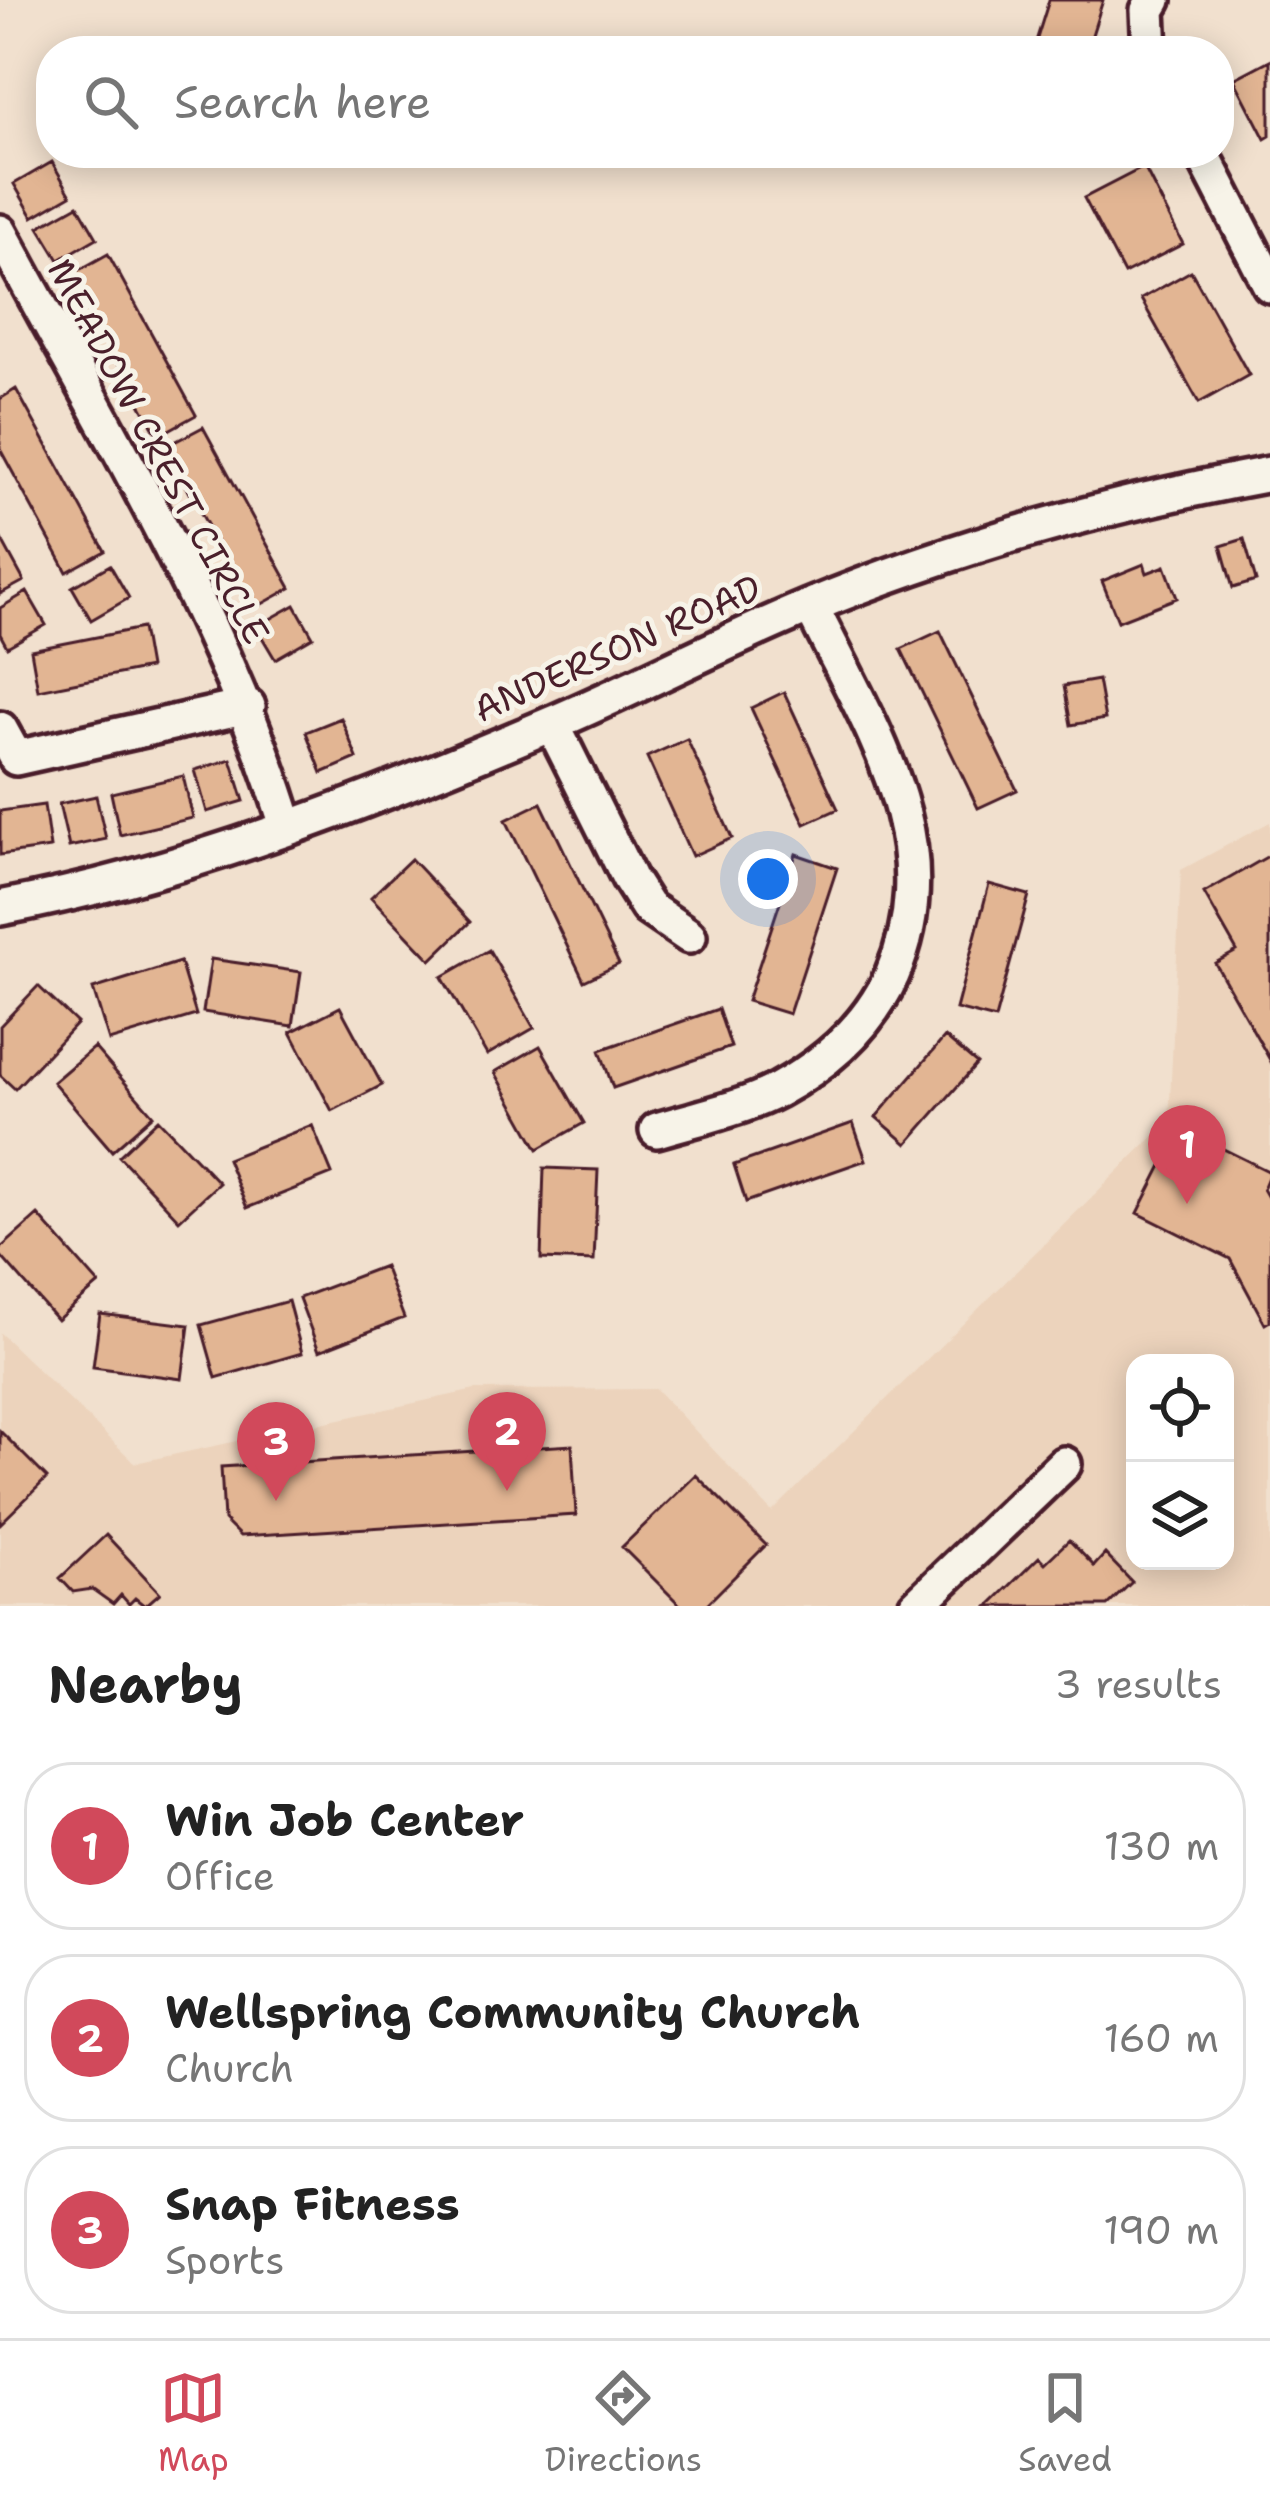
<!DOCTYPE html>
<html lang="en">
<head>
<meta charset="utf-8">
<style>
  :root { --surface:#fff; --page:#f6f6f6; --text:#222; --muted:#767676; --line:#e0e0e0; --accent:#d1495b }
  body { margin:0; font-family:"Shantell Sans",sans-serif; background:var(--page); color:var(--text) }
  .controls { position:absolute; right:36px; bottom:36px; display:grid; overflow:hidden; border-radius:24px; box-shadow:0 6px 30px #0003 }
  .controls button { width:108px; height:108px; display:grid; place-items:center; padding:0; border:0; border-bottom:3px solid var(--line); background:var(--surface); color:var(--text); font:60px sans-serif }
  .you { position:absolute; left:768px; top:879px; width:42px; height:42px; margin:-30px; border:9px solid #fff; border-radius:50%; background:#1a73e8; box-shadow:0 0 0 18px #1a73e833 }
  .badge { display:grid; place-items:center; width:78px; height:78px; border-radius:50%; background:var(--accent); color:#fff; font-size:39px; font-weight:700 }
  .pin { position:absolute; translate:-50% -99px; filter:drop-shadow(0 3px 6px #0008) }
  .pin::after { content:''; position:absolute; top:63px; width:42px; height:36px; background:inherit; clip-path:polygon(0 0,100% 0,50% 100%) }
  .list { margin:0; padding:0; list-style:none }
  h2 { display:flex; justify-content:space-between; align-items:center; height:156px; margin:0; padding:0 48px; font-size:51px }
  h2 small { font-size:39px; font-weight:400; color:var(--muted) }
  .list li { display:grid; grid-template-columns:78px 1fr auto; gap:36px; align-items:center; box-sizing:border-box; height:168px; margin:0 24px 24px; padding:0 24px; border:3px solid var(--line); border-radius:48px }
  .list b { display:block; font-size:45px; white-space:nowrap }
  .list p { margin:0; font-size:39px; white-space:nowrap; color:var(--muted) }
  .list em { font-size:39px; font-style:normal; color:var(--muted) }
  .icon { flex:none; width:66px; height:66px; fill:none; stroke:currentColor; stroke-width:2; stroke-linecap:round; stroke-linejoin:round }
  .map { position:relative; flex:none; width:1270px; height:1606px; overflow:hidden }
  .search { position:absolute; background:var(--surface); box-shadow:0 6px 30px #0003; left:36px; right:36px; top:36px; height:132px; display:flex; align-items:center; gap:30px; box-sizing:border-box; padding:0 42px; border-radius:48px; color:var(--muted); font-size:45px }
  .sheet { height:732px; background:var(--surface) }
  nav { display:flex; justify-content:space-around; align-items:center; box-sizing:border-box; height:168px; border-top:3px solid var(--line); background:var(--surface); font-size:33px; color:var(--muted) }
  nav a { display:grid; justify-items:center; gap:6px }
  nav .on { color:var(--accent) }
  .map>svg:first-child { display:block }
  .built { fill:#ecd3bc; fill-rule:evenodd }
  .building { fill:#e2b593; stroke:#4a1f2b; stroke-width:3 }
  .lines { fill:none; stroke-linecap:round; stroke-linejoin:round }
  .minor-casing { stroke:#4a1f2b; stroke-width:42 }
  .minor { stroke:#f7f3e8; stroke-width:33 }
  .labels { text-anchor:middle; stroke-width:10; stroke-linejoin:round; paint-order:stroke }
  .street-label { font-size:36px; fill:#4a1f2b; stroke:#f7f3e8 }
</style>
</head>
<body>
<div class="map">
<svg width="1270" height="1606" viewBox="0 0 1270 1606">
  <rect width="100%" height="100%" fill="#f1e0ce"/>
  <filter id="ink" filterUnits="userSpaceOnUse"><feTurbulence type="fractalNoise" baseFrequency=".00833" numOctaves="2"/><feDisplacementMap in="SourceGraphic" scale="24" xChannelSelector="R" yChannelSelector="G"/><feConvolveMatrix kernelMatrix="1 2 1 2 8 2 1 2 1" color-interpolation-filters="sRGB"/></filter>
  <g filter="url(#ink)">
    <path class="built" d="M1270 822V1606H0V1333L135 1463 475 1390 656 1389 772 1512 1169 1121 1181 870ZM1135 1363H1225V1561H1135Z"/>
    <path class="building" d="M1049 0H1103L1087 51H1033Z
      M1270 60V136L1265 139 1234 79Z
      M52 162 71 195 33 217 14 184Z
      M1144 167 1183 244 1124 274 1084 198Z
      M78 205 97 238 59 260 39 227Z
      M108 254 196 415 158 436 70 275Z
      M1191 271 1249 375 1199 403 1141 299Z
      M16 389 105 551 67 572 0 449V399Z
      M203 427 291 588 253 609 165 447Z
      M0 537 24 581 0 594Z
      M1244 539 1256 581 1233 588 1221 546Z
      M1144 564 1147 573 1165 566 1177 598 1118 621 1102 581Z
      M110 565 129 598 91 620 72 587Z
      M27 592 46 625 7 647 0 634V608Z
      M295 605 313 637 275 659 256 627Z
      M142 628 149 668 38 690 31 650Z
      M940 631 1017 790 978 808 901 649Z
      M1098 680 1105 719 1071 725 1064 686Z
      M784 692 838 809 805 824 751 708Z
      M341 718 357 758 322 773 306 732Z
      M687 739 732 838 692 856 647 757Z
      M231 759 244 801 207 812 195 770Z
      M183 776 193 818 120 835 111 793Z
      M96 796 106 839 69 847 59 804Z
      M541 803 619 964 584 981 506 820Z
      M44 805 50 848 0 855V811Z
      M796 854 837 868 789 1014 747 1001Z
      M1270 855V1060L1215 963 1237 951 1204 893Z
      M411 859 470 922 431 960 371 897Z
      M989 884 1029 895 995 1019 956 1009Z
      M489 950 534 1028 487 1055 442 977Z
      M211 959 301 972 293 1026 203 1012Z
      M180 962 196 1015 109 1041 93 989Z
      M38 986 77 1023 15 1089 0 1075V1026Z
      M340 1007 382 1085 332 1111 291 1032Z
      M718 1009 731 1047 613 1088 600 1050Z
      M945 1037 977 1064 907 1144 876 1117Z
      M540 1046 584 1123 538 1149 495 1072Z
      M94 1047 153 1115 112 1151 53 1082Z
      M158 1119 219 1183 179 1220 119 1156Z
      M853 1123 866 1160 746 1202 734 1165Z
      M312 1125 332 1174 247 1208 227 1159Z
      M1181 1128 1270 1172 1263 1189 1270 1201V1321L1265 1324 1230 1259 1138 1213Z
      M544 1168 598 1170 594 1261 541 1259Z
      M38 1215 99 1284 57 1320 0 1255V1249Z
      M384 1266 404 1318 319 1351 299 1298Z
      M288 1301 302 1353 216 1378 201 1325Z
      M100 1314 189 1325 182 1379 93 1367Z
      M0 1431 47 1478 0 1524Z
      M572 1445 576 1515 240 1536 224 1520 221 1467Z
      M696 1475 766 1545 705 1606H681L622 1547Z
      M106 1535 160 1593 145 1606 135 1598 129 1604 121 1595 113 1604 92 1589 73 1592 60 1578Z
      M1069 1540 1094 1566 1105 1554 1132 1582 1107 1606H989L1039 1557 1045 1563Z"/>
    <g class="lines">
      <defs>
        <path id="minor" d="M1150 51 1148 10 1154 0
          M1202 153 1270 285
          M0 232C103 425 222 615 287 826
          M552 724 629 878 648 908 689 936
          M0 729 16 758 248 706
          M0 908C188 873 375 799 551 724 638 687 721 643 808 607 955 546 1113 503 1270 474
          M657 1130C696 1118 742 1109 778 1090 827 1063 869 1026 892 975 950 841 868 725 811 606
          M916 1606 1064 1464"/>
      </defs>
      <use href="#minor" class="minor-casing"/>
      <use href="#minor" class="minor"/>
    </g>
  </g>
  <g class="labels">
    <g class="street-label">
      <text transform="translate(159 451) rotate(62)" y="13">MEADOW CREST CIRCLE</text>
      <text transform="translate(617 648) rotate(-24)" y="13">ANDERSON ROAD</text>
    </g>
  </g>
</svg>
<div class="controls">
<button><svg class="icon" aria-label="locate" viewBox="0 0 24 24"><circle cx="12" cy="12" r="6"/><path d="M12 2v4M12 18v4M2 12h4M18 12h4"/></svg></button>
<button><svg class="icon" aria-label="layers" viewBox="0 0 24 24"><path d="M12 4l9 5-9 5-9-5zM3 14l9 5 9-5"/></svg></button>
</div>
<div class="you"></div>
<div class="pin badge" style="left:1187px;top:1204px">1</div>
<div class="pin badge" style="left:507px;top:1491px">2</div>
<div class="pin badge" style="left:276px;top:1501px">3</div>
<div class="search"><svg class="icon" aria-label="search" viewBox="0 0 24 24"><circle cx="10" cy="10" r="6"/><path d="M15 15l6 6"/></svg>Search here</div>
</div>
<section class="sheet">
<h2>Nearby<small>3 results</small></h2>
<ul class="list">
<li><span class="badge">1</span><div><b>Win Job Center</b><p>Office</p></div><em>130 m</em></li>
<li><span class="badge">2</span><div><b>Wellspring Community Church</b><p>Church</p></div><em>160 m</em></li>
<li><span class="badge">3</span><div><b>Snap Fitness</b><p>Sports</p></div><em>190 m</em></li>
</ul>
</section>
<nav>
<a class="on"><svg class="icon" aria-label="map" viewBox="0 0 24 24"><path d="M3 6l6-2 6 2 6-2v14l-6 2-6-2-6 2zM9 4v14M15 6v14"/></svg>Map</a>
<a><svg class="icon" aria-label="directions" viewBox="0 0 24 24"><path d="M12 3l9 9-9 9-9-9zM9 14v-3h6M13 9l2 2-2 2"/></svg>Directions</a>
<a><svg class="icon" aria-label="saved" viewBox="0 0 24 24"><path d="M7 4h10v16l-5-4-5 4z"/></svg>Saved</a>
</nav>
</body>
</html>
